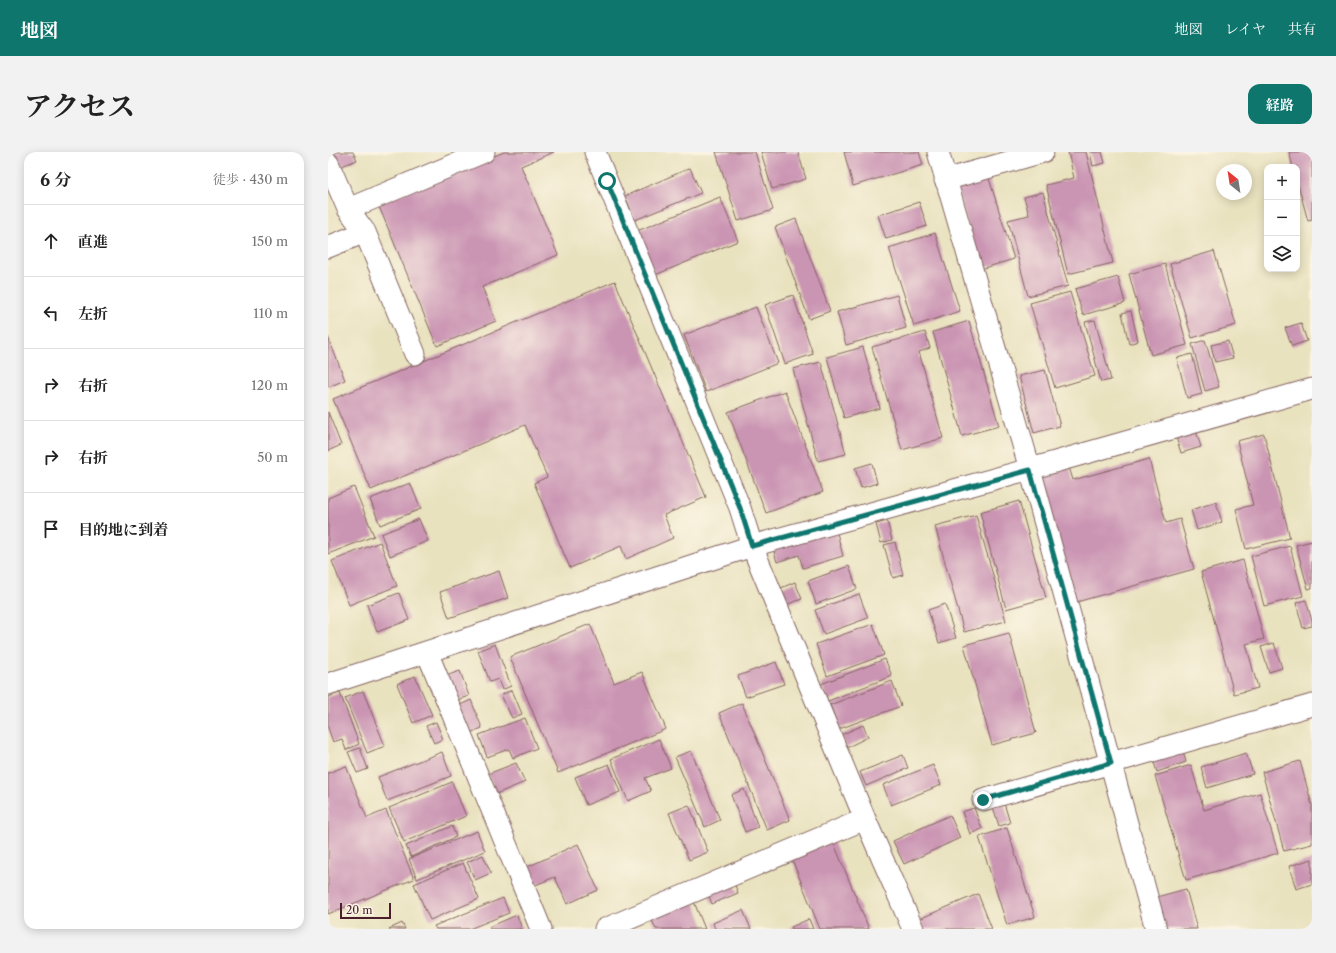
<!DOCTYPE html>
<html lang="ja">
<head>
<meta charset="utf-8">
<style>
  :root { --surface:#fff; --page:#f2f2f2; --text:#222; --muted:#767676; --line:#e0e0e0; --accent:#0f766e }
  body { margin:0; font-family:"Libre Caslon Text","Noto Serif JP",serif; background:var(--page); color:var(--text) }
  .controls { position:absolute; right:12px; top:12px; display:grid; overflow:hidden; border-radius:8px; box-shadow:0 2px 10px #0003 }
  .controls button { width:36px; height:36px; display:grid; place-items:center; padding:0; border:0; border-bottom:1px solid var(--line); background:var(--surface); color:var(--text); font:20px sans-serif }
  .compass { position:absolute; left:888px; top:12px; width:36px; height:36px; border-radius:50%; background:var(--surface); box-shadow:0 2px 10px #0003; rotate:330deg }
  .scale { position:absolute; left:12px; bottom:10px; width:51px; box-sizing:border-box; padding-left:4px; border:2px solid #4a1f2b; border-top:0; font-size:11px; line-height:14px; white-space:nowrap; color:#4a1f2b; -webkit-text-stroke:3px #fcf5e5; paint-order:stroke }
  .stop { position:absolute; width:12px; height:12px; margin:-9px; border:3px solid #0f766e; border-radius:50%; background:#fff }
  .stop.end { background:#0f766e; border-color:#fff; box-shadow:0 1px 4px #0008 }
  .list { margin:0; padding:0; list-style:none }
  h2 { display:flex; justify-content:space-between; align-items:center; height:52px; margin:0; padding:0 16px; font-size:17px }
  h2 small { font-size:13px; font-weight:400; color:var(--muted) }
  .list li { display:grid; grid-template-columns:26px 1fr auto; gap:12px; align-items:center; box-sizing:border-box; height:72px; padding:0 16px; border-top:1px solid var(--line) }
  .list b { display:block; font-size:15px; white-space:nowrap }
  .list em { font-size:13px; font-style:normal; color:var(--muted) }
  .icon { flex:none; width:22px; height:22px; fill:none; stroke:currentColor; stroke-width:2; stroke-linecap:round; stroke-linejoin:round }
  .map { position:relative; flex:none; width:984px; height:777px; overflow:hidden; border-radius:12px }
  header { display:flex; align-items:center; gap:24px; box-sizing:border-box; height:56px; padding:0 20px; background:var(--accent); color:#fff }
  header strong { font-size:19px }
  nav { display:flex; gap:22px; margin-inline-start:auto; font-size:14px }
  .intro { display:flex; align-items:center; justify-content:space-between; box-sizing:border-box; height:96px; padding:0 24px }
  h1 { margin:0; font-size:28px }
  .button { padding:10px 18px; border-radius:12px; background:var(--accent); color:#fff; font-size:14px; font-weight:700 }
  main { display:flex; gap:24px; padding:0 24px }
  aside { flex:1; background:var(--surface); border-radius:12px; box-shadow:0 2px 10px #0003 }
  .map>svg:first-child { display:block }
  .building { fill:#ca94b3 }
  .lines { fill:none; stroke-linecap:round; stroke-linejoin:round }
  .minor-casing { stroke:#82635f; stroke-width:23 }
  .minor { stroke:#fff; stroke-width:21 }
  .route { stroke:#0f766e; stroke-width:5 }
</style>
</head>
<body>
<header>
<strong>地図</strong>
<nav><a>地図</a><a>レイヤ</a><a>共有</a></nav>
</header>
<div class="intro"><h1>アクセス</h1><a class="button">経路</a></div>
<main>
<aside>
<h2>6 分<small>徒歩 · 430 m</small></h2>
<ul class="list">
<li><svg class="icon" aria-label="ahead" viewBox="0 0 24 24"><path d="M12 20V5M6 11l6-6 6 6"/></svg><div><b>直進</b></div><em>150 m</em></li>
<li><svg class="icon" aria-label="left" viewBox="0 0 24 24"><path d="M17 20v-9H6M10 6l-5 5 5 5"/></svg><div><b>左折</b></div><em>110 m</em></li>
<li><svg class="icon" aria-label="right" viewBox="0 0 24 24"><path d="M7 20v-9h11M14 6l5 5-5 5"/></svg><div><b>右折</b></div><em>120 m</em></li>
<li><svg class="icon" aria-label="right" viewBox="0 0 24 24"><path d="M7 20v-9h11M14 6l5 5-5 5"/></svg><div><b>右折</b></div><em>50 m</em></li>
<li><svg class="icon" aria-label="arrive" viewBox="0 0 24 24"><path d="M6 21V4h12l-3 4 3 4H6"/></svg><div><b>目的地に到着</b></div></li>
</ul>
</aside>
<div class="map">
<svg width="984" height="777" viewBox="0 0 984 777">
  <rect width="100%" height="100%" fill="#fcf5e5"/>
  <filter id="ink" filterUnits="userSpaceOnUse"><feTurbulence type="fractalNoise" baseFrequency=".025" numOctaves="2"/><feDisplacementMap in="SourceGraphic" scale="8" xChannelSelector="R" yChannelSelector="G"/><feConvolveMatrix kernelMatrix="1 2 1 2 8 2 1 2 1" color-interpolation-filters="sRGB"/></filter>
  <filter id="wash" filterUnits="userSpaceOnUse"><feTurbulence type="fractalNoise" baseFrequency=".012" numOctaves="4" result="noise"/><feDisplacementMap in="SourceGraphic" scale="16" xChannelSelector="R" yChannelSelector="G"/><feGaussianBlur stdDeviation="0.9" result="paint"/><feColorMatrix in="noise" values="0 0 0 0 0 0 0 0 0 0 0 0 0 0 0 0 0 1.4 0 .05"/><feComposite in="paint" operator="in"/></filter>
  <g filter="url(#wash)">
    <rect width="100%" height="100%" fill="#e9e2bf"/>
    <g id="blocks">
      <path class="building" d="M3 0H25L29 8 9 16Z
        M176 0H226L193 14 230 103 154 135 168 169 109 194 50 52Z
        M388 0H427L445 58 410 69Z
        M433 0H470L478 27 444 37Z
        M516 0H591L595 13 525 34Z
        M740 0H758L785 111 740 122 718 33 746 26Z
        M762 0H774L777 11 765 14Z
        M961 0H984V68L980 69 969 29V15H965Z
        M362 16 373 41 307 68 297 44Z
        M659 20 686 107 653 117 627 30Z
        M715 40 740 134 700 144 680 68 701 63 696 45Z
        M392 45 410 89 327 123 309 79Z
        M591 50 599 74 558 87 550 63Z
        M468 67 502 159 481 167 447 75Z
        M607 81 632 159 586 174 561 96Z
        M886 99 908 173 864 186 842 112Z
        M837 112 859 193 823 203 801 122Z
        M790 125 797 151 755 163 747 137Z
        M287 129 378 345 336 363 345 386 298 407 293 394 242 416 206 331 219 325 197 273 43 338 5 247Z
        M742 140 767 224 727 236 702 151Z
        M465 143 485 202 457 212 437 153Z
        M569 143 578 176 518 193 509 160Z
        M428 155 450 211 378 240 356 183Z
        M803 159 810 189 801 192 794 161Z
        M767 168 783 228 773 230 757 170Z
        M641 169 671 274 634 284 605 180Z
        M973 171 979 189 964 194 957 176Z
        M597 180 602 196 591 200 615 286 574 298 544 195Z
        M0 185 17 228 0 235Z
        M877 188 891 235 877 239 864 192Z
        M900 189 905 206 887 210 883 193Z
        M535 195 552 256 516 266 499 205Z
        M864 202 874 242 859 246 849 206Z
        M493 210 518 302 490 309 465 217Z
        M717 218 732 274 706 281 691 224Z
        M457 239 495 340 438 361 400 260Z
        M0 260 13 293 0 299Z
        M868 279 873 295 853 301 848 285Z
        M936 282 962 386 918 397 908 357 925 353 909 289Z
        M821 307 838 371 852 367 866 417 745 451 710 324 741 315 745 328Z
        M544 311 549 331 533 336 527 316Z
        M82 331 93 357 52 373 42 347Z
        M26 335 46 384 0 402V346Z
        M691 349 718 446 678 457 652 360Z
        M888 350 894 370 869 378 863 358Z
        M648 363 678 469 636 480 607 374Z
        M91 367 100 389 62 404 53 382Z
        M559 369 564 388 553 391 548 372Z
        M508 377 515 404 475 416 471 403 449 410 445 396Z
        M984 389V436L980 437 968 393Z
        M52 390 69 434 21 453 4 409Z
        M567 390 575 423 565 426 556 393Z
        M962 394 975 444 936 454 923 404Z
        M915 408 936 487 918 492 930 536 906 542 873 420Z
        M521 414 529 437 488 452 480 429Z
        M171 419 180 446 121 466 112 440Z
        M467 430 474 447 460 452 453 436Z
        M71 441 81 468 49 480 39 453Z
        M531 442 540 466 496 482 487 458Z
        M978 448 984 469V474L975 476 968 451Z
        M617 452 628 486 611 491 600 458Z
        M262 472 286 531 314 520 338 577 230 621 182 505Z
        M545 472 556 503 499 524 488 492Z
        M681 481 708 581 664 593 636 493Z
        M946 491 954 516 941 520 933 495Z
        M167 492 183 534 174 538 170 527 162 530 150 499Z
        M557 507 564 524 500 549 493 532Z
        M448 510 456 532 418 545 410 524Z
        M132 519 141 544 126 549 117 524Z
        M87 524 104 563 85 571 69 532Z
        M564 529 573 554 511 577 502 553Z
        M184 538 194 562 184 566 173 543Z
        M35 539 57 594 39 601 17 546Z
        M12 541 31 592 18 598 14 587 5 590 0 576V545Z
        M143 548 154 576 139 582 128 555Z
        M414 551 462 668 439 678 391 561Z
        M197 566 209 596 185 606 181 597 159 605 151 583Z
        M108 570 115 587 106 591 98 574Z
        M535 573 540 585 518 596 513 583Z
        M331 587 343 616 317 626 323 639 300 649 283 607Z
        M854 595 858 610 829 620 824 604Z
        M32 596 40 617 29 621 20 600Z
        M363 599 392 668 377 675 347 605Z
        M114 600 123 624 59 649 50 625Z
        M918 601 925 622 879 636 873 615Z
        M575 603 580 616 538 634 532 620Z
        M972 609 984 653V692L956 699 934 620Z
        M188 611 197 630 168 642 160 622Z
        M281 612 292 640 258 653 247 625Z
        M605 613 613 633 563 653 555 633Z
        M863 613 876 658 932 641 950 701 858 728 827 624Z
        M18 614 39 666 58 658 86 727 0 762V621Z
        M124 630 138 664 76 690 61 656Z
        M416 637 430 675 417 680 403 643Z
        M676 651 682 671 671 674 665 655Z
        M361 653 380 700 361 708 341 661Z
        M646 656 654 677 642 682 634 660Z
        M622 663 632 686 576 712 565 689Z
        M124 674 128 685 83 705 78 694Z
        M679 676 707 765 679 773 651 685Z
        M149 679 157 699 89 727 81 707Z
        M505 689 541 777H492L463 705Z
        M250 692 270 738 239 752 227 725 205 734 197 716Z
        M155 703 163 721 147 728 139 710Z
        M984 707V732L968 737 961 714Z
        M135 711 151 747 102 768 86 732Z
        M405 728 410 741 384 752 379 739Z
        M858 737 869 777H833L825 746Z
        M650 742 664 777H596L591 767Z
        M364 745 377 777H328L321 762Z
        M175 746 181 761 141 777H108L106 774Z
        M415 758 423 777H387L385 771Z
        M189 763 194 777H162L161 775Z
        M481 767 485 777H464L463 775Z
        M74 771 77 777H61Z"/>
    </g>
  </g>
  <g filter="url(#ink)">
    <use href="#blocks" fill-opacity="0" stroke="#82635f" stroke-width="1"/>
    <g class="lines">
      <defs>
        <path id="minor" d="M267 0 412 356 424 394 537 667 585 777
          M610 0 702 317 828 777
          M0 11 20 57 37 80 87 202
          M617 28 715 0
          M20 57 156 0
          M0 95 37 80
          M99 500 213 777
          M0 532 424 394 702 317 984 237
          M655 648 984 553
          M277 777 537 667"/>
      </defs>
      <use href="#minor" class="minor-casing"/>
      <use href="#minor" class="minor"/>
    </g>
  </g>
  <g class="lines" filter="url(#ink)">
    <path class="route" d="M279 29 412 356 424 394 702 318 783 611 655 648"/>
  </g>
</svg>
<div class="controls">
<button>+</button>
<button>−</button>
<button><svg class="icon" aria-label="layers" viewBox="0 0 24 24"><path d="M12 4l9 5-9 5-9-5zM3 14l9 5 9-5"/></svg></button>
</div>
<svg class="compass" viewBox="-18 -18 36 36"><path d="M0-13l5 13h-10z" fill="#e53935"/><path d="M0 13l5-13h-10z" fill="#767676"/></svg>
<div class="scale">20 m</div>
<div class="stop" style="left:279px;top:29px"></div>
<div class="stop end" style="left:655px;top:648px"></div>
</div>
</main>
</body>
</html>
